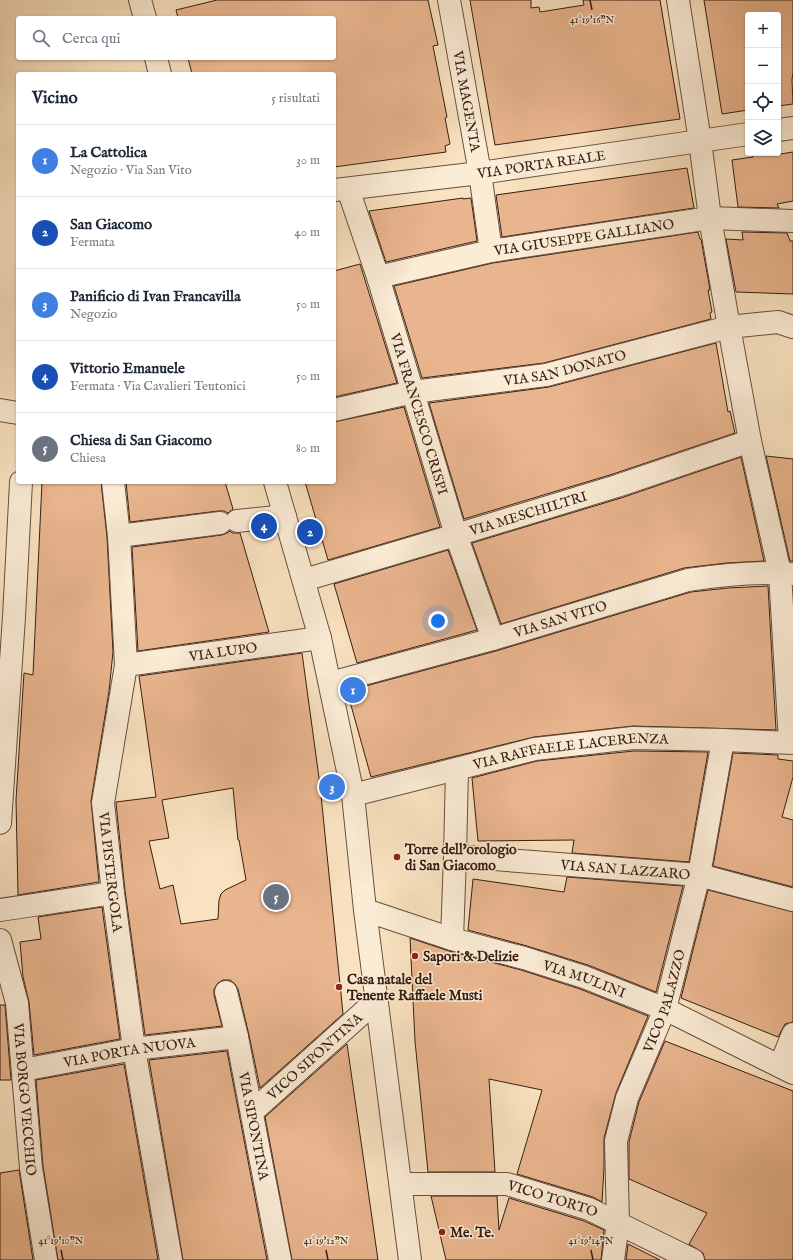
<!DOCTYPE html>
<html lang="it">
<head>
<meta charset="utf-8">
<style>
  :root { --surface:#fff; --page:#f6f6f7; --text:#1f2937; --muted:#747a83; --line:#e0e1e3; --accent:#d93025 }
  body { margin:0; font-family:"IM FELL English",serif; background:var(--page); color:var(--text) }
  .controls { position:absolute; right:12px; top:12px; display:grid; overflow:hidden; border-radius:4px; box-shadow:0 1px 3px #0004 }
  .controls button { width:36px; height:36px; display:grid; place-items:center; padding:0; border:0; border-bottom:1px solid var(--line); background:var(--surface); color:var(--text); font:20px sans-serif }
  .you { position:absolute; left:438px; top:621px; width:14px; height:14px; margin:-10px; border:3px solid #fff; border-radius:50%; background:#1a73e8; box-shadow:0 0 0 6px #1a73e833 }
  .badge { display:grid; place-items:center; width:26px; height:26px; border-radius:50%; background:var(--accent); color:#fff; font-size:13px; font-weight:700 }
  .pin { position:absolute; translate:-50% -50%; border:2px solid #fff; box-shadow:0 1px 4px #0006 }
  .list { margin:0; padding:0; list-style:none }
  h2 { display:flex; justify-content:space-between; align-items:center; height:52px; margin:0; padding:0 16px; font-size:17px }
  h2 small { font-size:13px; font-weight:400; color:var(--muted) }
  .list li { display:grid; grid-template-columns:26px 1fr auto; gap:12px; align-items:center; box-sizing:border-box; height:72px; padding:0 16px; border-top:1px solid var(--line) }
  .list b { display:block; font-size:15px; white-space:nowrap }
  .list p { margin:0; font-size:13px; white-space:nowrap; color:var(--muted) }
  .list em { font-size:13px; font-style:normal; color:var(--muted) }
  .icon { flex:none; width:22px; height:22px; fill:none; stroke:currentColor; stroke-width:2; stroke-linecap:round; stroke-linejoin:round }
  .map { position:relative; flex:none; width:793px; height:1260px; overflow:hidden }
  .search { position:absolute; background:var(--surface); box-shadow:0 1px 3px #0004; left:16px; top:16px; width:320px; height:44px; display:flex; align-items:center; gap:10px; box-sizing:border-box; padding:0 14px; border-radius:4px; color:var(--muted); font-size:15px }
  .panel { position:absolute; background:var(--surface); box-shadow:0 1px 3px #0004; left:16px; top:72px; width:320px; height:412px; border-radius:4px }
  .map>svg:first-child { display:block }
  .building { fill:#e9b58e; stroke:#371d13; fill-rule:evenodd }
  .lines { fill:none; stroke-linecap:round; stroke-linejoin:round }
  .minor-casing { stroke:#684e3e; stroke-width:24 }
  .minor { stroke:#fbecd6; stroke-width:22 }
  .ticks { fill:none; stroke:#371d13; stroke-width:1.5 }
  .poi-dot { fill:#8f2418; stroke:#fbecd6; stroke-width:1.5 }
  .labels { text-anchor:middle; stroke-width:3; stroke-linejoin:round; paint-order:stroke }
  .street-label { font-size:14px; fill:#371d13; stroke:#fbecd6 }
  .poi-label { font-size:14px; font-weight:bold; fill:#371d13; stroke:#fbecd6; text-anchor:start }
  .ticks-label { font-size:10px; text-anchor:middle; fill:#371d13; stroke:#fbecd6; stroke-width:3; stroke-linejoin:round; paint-order:stroke }
</style>
</head>
<body>
<div class="map">
<svg width="793" height="1260" viewBox="0 0 793 1260">
  <rect width="100%" height="100%" fill="#f9e2c0"/>
  <filter id="stains"><feTurbulence type="fractalNoise" baseFrequency=".005" numOctaves="4"/><feColorMatrix values="0 0 0 0 .2 0 0 0 0 .09 0 0 0 0 .02 0 0 0 .5 -.17"/></filter>
  <radialGradient id="worn" r=".72"><stop offset=".6" stop-color="#630" stop-opacity="0"/><stop offset="1" stop-color="#630" stop-opacity=".3"/></radialGradient>
  <path class="building" d="M217 0H428L438 45 433 46 447 117 445 118 450 144 445 146 446 152 334 167V74H192L188 58H334V18H178L176 10Z
    M470 0H531V8L539 7 540 12 584 5 583 0H660L680 119 495 145Z
    M704 0H793V72L792 80 793 104 778 106V15H748V110L722 114Z
    M778 151 780 154 793 152V201L777 204 779 208 738 207 732 160 753 157V155L778 153Z
    M687 168 694 208 502 237 496 195Z
    M463 198V199L471 198 477 241 386 262 369 211Z
    M698 232 700 239H701L710 290H708L712 312 710 313 711 319 544 363 422 378 394 286 493 263Z
    M742 232 787 233 790 241H793V294L736 292 726 239 743 240Z
    M360 264 397 383 334 397V271Z
    M716 343 728 412 730 411 735 433 613 474 464 519 429 403 549 387Z
    M404 407 440 527 328 560 305 482H334V422Z
    M766 456 793 459V561H790Z
    M741 457 764 561 726 563 684 568 501 624 472 543 621 498Z
    M42 482H101L107 537 113 652 109 691 91 801 99 882 18 895 16 800 24 673 33 675Z
    M126 482H225L233 509 228 513 224 511H218L130 522Z
    M230 531 232 533H240L269 632 138 651 132 547 222 535 227 533Z
    M448 550 477 630 357 663 334 584Z
    M768 586 776 730 633 726 534 737 371 777 347 691 496 651 691 592 728 588Z
    M302 653 320 785 343 1014 260 1088 249 1035 238 989 235 984 230 980H223L218 983 214 989V995L222 1026 145 1035 125 891 116 803V802L156 797 139 676ZM233 788 238 840H239L246 880 225 890 221 894 219 900 218 919 181 924 173 885 160 889 149 841 169 838 162 800Z
    M634 751 708 752 689 862 572 853 574 840 478 841 472 778 537 761Z
    M733 753 778 755V759L793 761V777L782 817 793 820V887L713 866Z
    M567 877 683 886 656 992 588 965 527 946 468 930 473 879 564 892Z
    M708 890 793 912V1022L785 1024 778 1037 681 998Z
    M102 907 120 1039 34 1055 29 1002 23 977 20 942 41 939 38 917Z
    M410 938 449 951 521 970 580 989 648 1016 616 1093 604 1138V1168L602 1202 593 1197 517 1174 542 1090 489 1079 495 1172H428L415 1041Z
    M0 1005H5L11 1080H0Z
    M665 1041 793 1091V1260H705L703 1253 689 1244 707 1213 629 1179V1142L639 1102Z
    M347 1044 378 1260H292L265 1117Z
    M227 1051 267 1260H183L149 1060Z
    M124 1064 158 1260H58L43 1166 36 1080Z
    M19 1170 33 1260H0V1173Z
    M431 1196H497L499 1230 509 1198 584 1221 604 1230 601 1260H446Z
    M628 1244 660 1260H626Z"/>
  <g class="lines">
    <defs>
      <g id="minor">
        <path d="M140 0 145 18"/>
        <path id="s1" d="M449 0 480 173 491 251"/>
        <path d="M678 0 700 141 710 218 729 327 750 441 780 573 790 742"/>
        <path d="M156 58 160 74"/>
        <path d="M778 130 793 128"/>
        <path id="s2" d="M348 189 378 277 456 535 493 639"/>
        <path id="s3" d="M335 190 480 173 748 134"/>
        <path id="s4" d="M378 277 491 251 710 218 793 221"/>
        <path d="M0 410 18 413"/>
        <path id="s5" d="M334 410 413 392 546 375 729 327 778 322 793 327"/>
        <path id="s6" d="M113 482 119 536 126 665 103 803 113 893 134 1049 171 1260"/>
        <path d="M275 482 320 638 353 795 365 910 410 1260"/>
        <path d="M237 521 285 516"/>
        <path d="M119 536 220 523"/>
        <path id="s7" d="M304 580 456 535 617 486 750 441"/>
        <path id="s8" d="M126 665 320 638"/>
        <path id="s9" d="M330 683 493 639 688 580C722 575 758 571 793 574"/>
        <path id="s10" d="M353 795 535 749 633 738 723 740 793 743"/>
        <path d="M0 823 14 617 21 482"/>
        <path id="s11" d="M455 856 699 875 793 900"/>
        <path d="M0 910 113 893"/>
        <path id="s12" d="M365 910 452 939 524 958 584 977 665 1009 793 1073"/>
        <path d="M452 939 455 856 457 770"/>
        <path id="s13" d="M0 940 17 1003 31 1168 46 1260"/>
        <path id="s14" d="M226 992 237 1037 280 1260"/>
        <path d="M780 1066 793 1034"/>
        <path id="s15" d="M23 1070 134 1049 237 1037"/>
        <path id="s16" d="M252 1112 377 1000"/>
        <path id="s17" d="M401 1184H507L589 1209 693 1260"/>
        <path id="s18" d="M613 1260 618 1222 616 1141 627 1098 665 1009 699 875 723 740"/>
      </g>
    </defs>
    <use href="#minor" class="minor-casing"/>
    <use href="#minor" class="minor"/>
  </g>
  <path class="ticks" d="M590 0 592 10M61 1250 63 1260M326 1250 328 1260M591 1250 593 1260"/>
  <g class="poi-dot">
    <circle cx="397" cy="857" r="4"/>
    <circle cx="415" cy="956" r="4"/>
    <circle cx="339" cy="987" r="4"/>
    <circle cx="442" cy="1232" r="4"/>
  </g>
  <g class="labels">
    <g class="street-label">
      <text dy="5" stroke="none"><textPath href="#s1" startOffset="103">VIA MAGENTA</textPath></text>
      <text dy="5" stroke="none"><textPath href="#s3" startOffset="208">VIA PORTA REALE</textPath></text>
      <text dy="5" stroke="none"><textPath href="#s4" startOffset="210">VIA GIUSEPPE GALLIANO</textPath></text>
      <text dy="5" stroke="none"><textPath href="#s5" startOffset="235">VIA SAN DONATO</textPath></text>
      <text dy="5" stroke="none"><textPath href="#s2" startOffset="236">VIA FRANCESCO CRISPI</textPath></text>
      <text dy="5" stroke="none"><textPath href="#s7" startOffset="234">VIA MESCHILTRI</textPath></text>
      <text dy="5" stroke="none"><textPath href="#s9" startOffset="239">VIA SAN VITO</textPath></text>
      <text dy="5" stroke="none"><textPath href="#s8" startOffset="98">VIA LUPO</textPath></text>
      <text dy="5" stroke="none"><textPath href="#s10" startOffset="223">VIA RAFFAELE LACERENZA</textPath></text>
      <text dy="5" stroke="none"><textPath href="#s11" startOffset="171">VIA SAN LAZZARO</textPath></text>
      <text dy="5" stroke="none"><textPath href="#s6" startOffset="393">VIA PISTERGOLA</textPath></text>
      <text dy="5" stroke="none"><textPath href="#s12" startOffset="230">VIA MULINI</textPath></text>
      <text dy="5" stroke="none"><textPath href="#s18" startOffset="268">VICO PALAZZO</textPath></text>
      <text dy="5" stroke="none"><textPath href="#s15" startOffset="108">VIA PORTA NUOVA</textPath></text>
      <text dy="5" stroke="none"><textPath href="#s16" startOffset="84">VICO SIPONTINA</textPath></text>
      <text dy="5" stroke="none"><textPath href="#s13" startOffset="162">VIA BORGO VECCHIO</textPath></text>
      <text dy="5" stroke="none"><textPath href="#s14" startOffset="137">VIA SIPONTINA</textPath></text>
      <text dy="5" stroke="none"><textPath href="#s17" startOffset="154">VICO TORTO</textPath></text>
    </g>
    <g class="poi-label">
      <text x="405" y="854">Torre dell'orologio<tspan x="405" dy="16">di San Giacomo</tspan></text>
      <text x="423" y="961">Sapori &amp; Delizie</text>
      <text x="347" y="984">Casa natale del<tspan x="347" dy="16">Tenente Raffaele Musti</tspan></text>
      <text x="450" y="1237">Me. Te.</text>
    </g>
  </g>
  <g class="ticks-label">
    <text x="592" y="23">41°19'16"N</text>
    <text x="61" y="1244">41°19'10"N</text>
    <text x="326" y="1244">41°19'12"N</text>
    <text x="591" y="1244">41°19'14"N</text>
  </g>
  <rect width="100%" height="100%" filter="url(#stains)"/>
  <rect width="100%" height="100%" fill="url(#worn)"/>
</svg>
<div class="controls">
<button>+</button>
<button>−</button>
<button><svg class="icon" aria-label="locate" viewBox="0 0 24 24"><circle cx="12" cy="12" r="6"/><path d="M12 2v4M12 18v4M2 12h4M18 12h4"/></svg></button>
<button><svg class="icon" aria-label="layers" viewBox="0 0 24 24"><path d="M12 4l9 5-9 5-9-5zM3 14l9 5 9-5"/></svg></button>
</div>
<div class="you"></div>
<div class="pin badge" style="left:353px;top:690px;background:#3f7fe0">1</div>
<div class="pin badge" style="left:310px;top:532px;background:#1a4fb4">2</div>
<div class="pin badge" style="left:332px;top:787px;background:#3f7fe0">3</div>
<div class="pin badge" style="left:264px;top:526px;background:#1a4fb4">4</div>
<div class="pin badge" style="left:276px;top:897px;background:#6b7280">5</div>
<div class="search"><svg class="icon" aria-label="search" viewBox="0 0 24 24"><circle cx="10" cy="10" r="6"/><path d="M15 15l6 6"/></svg>Cerca qui</div>
<section class="panel">
<h2>Vicino<small>5 risultati</small></h2>
<ul class="list">
<li><span class="badge" style="background:#3f7fe0">1</span><div><b>La Cattolica</b><p>Negozio · Via San Vito</p></div><em>30 m</em></li>
<li><span class="badge" style="background:#1a4fb4">2</span><div><b>San Giacomo</b><p>Fermata</p></div><em>40 m</em></li>
<li><span class="badge" style="background:#3f7fe0">3</span><div><b>Panificio di Ivan Francavilla</b><p>Negozio</p></div><em>50 m</em></li>
<li><span class="badge" style="background:#1a4fb4">4</span><div><b>Vittorio Emanuele</b><p>Fermata · Via Cavalieri Teutonici</p></div><em>50 m</em></li>
<li><span class="badge" style="background:#6b7280">5</span><div><b>Chiesa di San Giacomo</b><p>Chiesa</p></div><em>80 m</em></li>
</ul>
</section>
</div>
</body>
</html>
